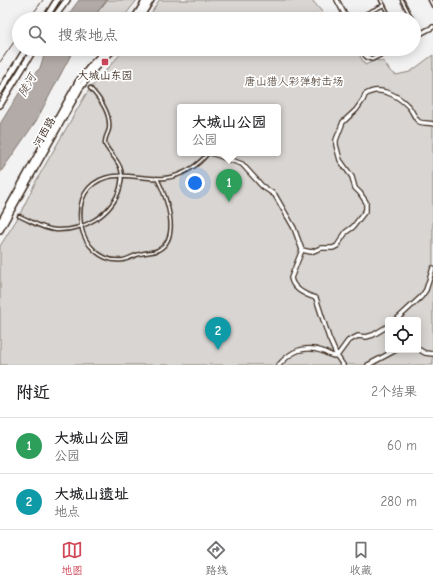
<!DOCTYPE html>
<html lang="zh">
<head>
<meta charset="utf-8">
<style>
  :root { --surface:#fff; --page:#f6f6f6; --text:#202124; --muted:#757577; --line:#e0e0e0; --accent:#d1495b }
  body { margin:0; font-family:"Comic Neue","LXGW WenKai TC",sans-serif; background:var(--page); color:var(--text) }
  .controls { position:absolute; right:12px; bottom:12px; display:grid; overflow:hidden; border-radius:4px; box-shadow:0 2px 10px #0003 }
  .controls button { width:36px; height:36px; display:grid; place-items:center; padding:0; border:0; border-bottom:1px solid var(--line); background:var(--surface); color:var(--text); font:20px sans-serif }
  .you { position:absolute; left:195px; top:183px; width:14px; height:14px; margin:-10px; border:3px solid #fff; border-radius:50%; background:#1a73e8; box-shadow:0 0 0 6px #1a73e833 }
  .badge { display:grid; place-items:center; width:26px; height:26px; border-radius:50%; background:var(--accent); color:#fff; font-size:13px; font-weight:700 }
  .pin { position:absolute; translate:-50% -33px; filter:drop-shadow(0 1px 2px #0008) }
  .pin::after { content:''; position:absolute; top:21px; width:14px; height:12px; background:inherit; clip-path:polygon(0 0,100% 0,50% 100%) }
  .popup { position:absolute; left:177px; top:104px; width:104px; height:52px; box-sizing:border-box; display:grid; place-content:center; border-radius:4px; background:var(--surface); filter:drop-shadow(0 1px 3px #0005); font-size:13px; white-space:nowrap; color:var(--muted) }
  .popup b { font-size:15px; color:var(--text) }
  .popup::after { content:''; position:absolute; left:50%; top:100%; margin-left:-8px; border:8px solid transparent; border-top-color:var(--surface) }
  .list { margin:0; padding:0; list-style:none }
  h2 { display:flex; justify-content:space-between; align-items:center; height:52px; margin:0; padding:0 16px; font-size:17px }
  h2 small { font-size:13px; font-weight:400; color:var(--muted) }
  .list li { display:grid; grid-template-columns:26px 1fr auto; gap:12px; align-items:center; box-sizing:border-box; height:56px; padding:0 16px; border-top:1px solid var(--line) }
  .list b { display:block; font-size:15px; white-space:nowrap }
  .list p { margin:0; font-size:13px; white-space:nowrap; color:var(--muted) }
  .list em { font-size:13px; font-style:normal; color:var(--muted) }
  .icon { flex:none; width:22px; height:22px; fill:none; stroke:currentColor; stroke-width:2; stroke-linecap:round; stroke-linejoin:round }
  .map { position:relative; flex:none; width:433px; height:365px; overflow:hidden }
  .search { position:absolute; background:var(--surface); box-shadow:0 2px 10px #0003; left:12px; right:12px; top:12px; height:44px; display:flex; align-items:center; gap:10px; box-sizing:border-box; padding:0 14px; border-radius:22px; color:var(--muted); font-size:15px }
  .sheet { height:164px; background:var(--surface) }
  nav { display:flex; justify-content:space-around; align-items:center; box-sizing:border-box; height:56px; border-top:1px solid var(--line); background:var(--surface); font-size:11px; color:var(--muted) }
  nav a { display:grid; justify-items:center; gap:2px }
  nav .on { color:var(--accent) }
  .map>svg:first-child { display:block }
  .green { fill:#d8d5d2; stroke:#8a8078; fill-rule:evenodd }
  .water { fill:#b2aba7; stroke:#827770 }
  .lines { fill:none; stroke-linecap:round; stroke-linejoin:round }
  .lane-casing { stroke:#3b2a1e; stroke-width:5 }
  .street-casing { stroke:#3b2a1e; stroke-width:6 }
  .secondary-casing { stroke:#3b2a1e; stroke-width:8 }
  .lane { stroke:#fff; stroke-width:2 }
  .street { stroke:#fff; stroke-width:3.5 }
  .secondary { stroke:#fff; stroke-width:5 }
  .rail { stroke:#3b2a1e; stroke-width:1 }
  .poi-dot { fill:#d1495b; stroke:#fff; stroke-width:1.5 }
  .labels { text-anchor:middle; stroke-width:3.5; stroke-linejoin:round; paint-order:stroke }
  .poi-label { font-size:11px; fill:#3b2a1e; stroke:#fff }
  .park-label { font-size:11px; fill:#62554b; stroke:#fff }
  .street-label { font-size:11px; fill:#3b2a1e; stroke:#fff }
  .water-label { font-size:12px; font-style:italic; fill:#65574e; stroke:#fff }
</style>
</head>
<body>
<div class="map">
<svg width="433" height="365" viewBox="0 0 433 365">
  <rect width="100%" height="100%" fill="#f3f2f2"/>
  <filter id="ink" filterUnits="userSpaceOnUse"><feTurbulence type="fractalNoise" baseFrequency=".025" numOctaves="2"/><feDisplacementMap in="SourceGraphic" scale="8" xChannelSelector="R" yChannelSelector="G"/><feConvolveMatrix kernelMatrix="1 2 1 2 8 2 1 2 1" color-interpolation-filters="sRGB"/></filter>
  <g filter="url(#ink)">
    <path class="green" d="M107 0H137L122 19H92Z
      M159 0H312L328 19H148Z
      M125 49H356L365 65 376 60 384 62 390 71 396 75 410 72 433 55V365H0V246L19 216 36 181 86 94 98 79ZM180 107H278V153H180ZM388 320H418V350H388Z"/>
    <path class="water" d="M79 0H107L92 19H65Z
      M46 49H74L36 121 0 173V124L26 82 40 68Z"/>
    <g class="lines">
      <defs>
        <path id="lane" d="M381 0 391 19
          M402 0 412 19
          M430 0 433 6
          M363 15 384 5
          M157 178C166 196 182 238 158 250 153 253 146 252 140 254 134 255 129 259 123 260 102 263 84 245 81 225 79 212 80 198 89 188 110 166 139 181 165 178 182 176 198 166 208 153
          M19 216C31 221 42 229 56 230 83 231 112 215 120 188 121 182 123 176 121 170 119 160 107 151 105 144 104 138 108 134 109 129 111 113 100 99 90 88"/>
        <path id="street" d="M337 0 347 19
          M414 37 433 27
          M362 49C364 54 366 58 372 59L392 49
          M211 153 242 164 262 186 275 195 294 228 302 250 291 278C293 289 306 295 316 298L329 338 337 356 348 341 358 336 366 337 373 335 388 326
          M302 250 311 252 321 248H333L337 246 346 232 353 227 366 210V202L360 193 355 188 352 177 340 160 336 145V140L343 122 356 110 363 100 365 95C378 85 397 95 407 105 412 109 413 116 418 121 421 124 428 122 433 124
          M396 320 421 297 426 290 433 268
          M418 349 425 353 433 354
          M279 365C291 351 304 345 322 351 327 353 332 357 337 356L343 365
          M368 365 396 350"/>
        <path id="secondary" d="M45 19 57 0
          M53 19 67 0
          M134 19 146 0
          M139 19 151 0
          M0 91 26 49
          M0 105 34 49
          M0 223 78 82 93 63 107 49
          M0 230 80 88 95 68 114 49"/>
      </defs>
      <use href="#lane" class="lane-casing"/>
      <use href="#street" class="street-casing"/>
      <use href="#secondary" class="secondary-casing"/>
      <use href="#lane" class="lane"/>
      <use href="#street" class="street"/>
      <use href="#secondary" class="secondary"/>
      <path class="rail" d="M29 19 43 0
        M0 62 19 35"/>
    </g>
  </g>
  <rect class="poi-dot" x="101" y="58" width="8" height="8" rx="2"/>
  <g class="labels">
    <g class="poi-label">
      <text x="105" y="79">大城山东园</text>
    </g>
    <g class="park-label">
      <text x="294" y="85">唐山猎人彩弹射击场</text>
    </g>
    <g class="street-label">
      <text transform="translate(44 132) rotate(-61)" y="4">河西路</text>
    </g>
    <g class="water-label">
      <text transform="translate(27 85) rotate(-60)" y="4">陡河</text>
    </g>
  </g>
</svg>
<div class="controls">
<button><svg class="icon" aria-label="locate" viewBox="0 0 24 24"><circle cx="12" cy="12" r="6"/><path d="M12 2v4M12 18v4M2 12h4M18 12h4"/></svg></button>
</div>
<div class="you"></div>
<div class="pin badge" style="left:229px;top:202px;background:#2e9e5b">1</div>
<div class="popup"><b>大城山公园</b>公园</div>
<div class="pin badge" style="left:218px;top:350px;background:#0f9aa8">2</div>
<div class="search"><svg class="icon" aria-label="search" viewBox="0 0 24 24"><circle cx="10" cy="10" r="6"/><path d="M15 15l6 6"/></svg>搜索地点</div>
</div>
<section class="sheet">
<h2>附近<small>2个结果</small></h2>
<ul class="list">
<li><span class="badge" style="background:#2e9e5b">1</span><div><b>大城山公园</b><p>公园</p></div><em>60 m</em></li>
<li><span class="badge" style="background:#0f9aa8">2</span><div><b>大城山遗址</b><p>地点</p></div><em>280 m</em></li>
</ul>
</section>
<nav>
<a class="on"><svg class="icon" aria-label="map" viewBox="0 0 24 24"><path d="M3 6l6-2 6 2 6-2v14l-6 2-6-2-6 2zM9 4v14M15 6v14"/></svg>地图</a>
<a><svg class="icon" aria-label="directions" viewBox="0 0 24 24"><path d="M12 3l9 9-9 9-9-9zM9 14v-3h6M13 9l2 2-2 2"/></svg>路线</a>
<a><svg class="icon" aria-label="saved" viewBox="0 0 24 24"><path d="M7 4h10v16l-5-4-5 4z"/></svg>收藏</a>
</nav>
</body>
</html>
